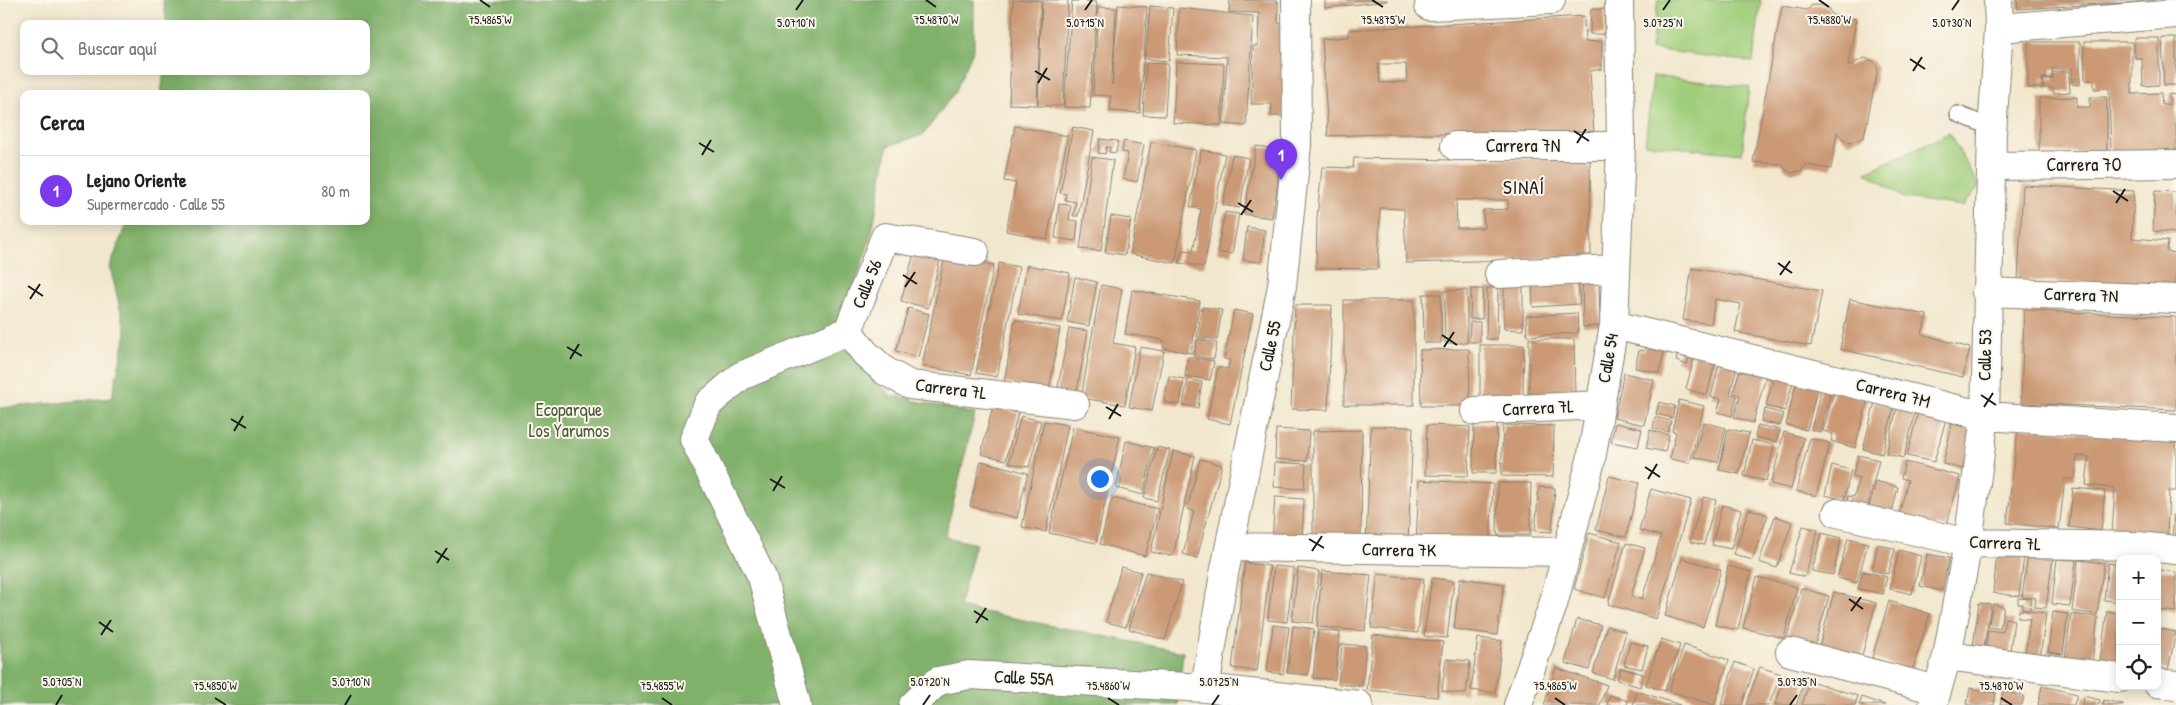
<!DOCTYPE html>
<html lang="es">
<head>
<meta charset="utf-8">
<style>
  :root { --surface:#fff; --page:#f2f2f2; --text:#222; --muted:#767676; --line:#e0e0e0; --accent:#7c3aed }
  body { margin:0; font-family:"Patrick Hand",sans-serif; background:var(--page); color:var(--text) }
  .controls { position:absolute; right:15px; bottom:15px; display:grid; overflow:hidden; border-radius:10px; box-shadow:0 2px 12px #0003 }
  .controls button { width:45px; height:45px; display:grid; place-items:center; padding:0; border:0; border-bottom:1px solid var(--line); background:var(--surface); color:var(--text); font:25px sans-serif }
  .you { position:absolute; left:1099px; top:478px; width:18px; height:18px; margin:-12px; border:4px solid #fff; border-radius:50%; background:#1a73e8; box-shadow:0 0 0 8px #1a73e833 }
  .badge { display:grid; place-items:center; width:32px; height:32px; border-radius:50%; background:var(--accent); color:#fff; font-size:16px; font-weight:700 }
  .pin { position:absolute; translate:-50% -41px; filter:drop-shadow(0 1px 2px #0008) }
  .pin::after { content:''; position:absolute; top:26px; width:18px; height:15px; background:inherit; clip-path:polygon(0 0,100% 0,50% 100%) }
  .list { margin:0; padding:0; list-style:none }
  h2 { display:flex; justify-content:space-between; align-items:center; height:65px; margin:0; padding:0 20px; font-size:21px }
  h2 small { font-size:16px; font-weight:400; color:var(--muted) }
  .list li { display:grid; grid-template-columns:32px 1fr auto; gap:15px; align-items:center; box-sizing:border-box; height:70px; padding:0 20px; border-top:1px solid var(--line) }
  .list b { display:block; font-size:19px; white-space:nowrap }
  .list p { margin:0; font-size:16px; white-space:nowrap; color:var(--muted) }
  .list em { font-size:16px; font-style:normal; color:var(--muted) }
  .icon { flex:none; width:28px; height:28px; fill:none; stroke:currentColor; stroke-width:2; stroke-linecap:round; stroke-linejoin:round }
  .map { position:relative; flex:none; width:2176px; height:705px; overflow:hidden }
  .search { position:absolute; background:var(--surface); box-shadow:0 2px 12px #0003; left:20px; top:20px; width:350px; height:55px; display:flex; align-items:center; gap:12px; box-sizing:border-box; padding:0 18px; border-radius:10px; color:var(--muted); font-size:19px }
  .panel { position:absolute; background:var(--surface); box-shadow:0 2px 12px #0003; left:20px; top:90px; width:350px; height:135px; border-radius:10px }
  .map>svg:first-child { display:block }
  .green { fill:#a1ce7b; stroke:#5e754c }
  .forest { fill:#80b16b; stroke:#4e6644 }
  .building { fill:#cb9974; fill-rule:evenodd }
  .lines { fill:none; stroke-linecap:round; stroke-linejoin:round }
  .lane-casing { stroke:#878274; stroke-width:18 }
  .street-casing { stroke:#878274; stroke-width:30 }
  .lane { stroke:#fff; stroke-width:15 }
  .street { stroke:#fff; stroke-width:28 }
  .ticks { fill:none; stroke:#1c1c1c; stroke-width:2 }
  .labels { text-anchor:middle; stroke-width:4; stroke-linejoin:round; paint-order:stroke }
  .street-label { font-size:18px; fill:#1c1c1c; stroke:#fbf7ec }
  .park-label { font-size:18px; fill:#4b5a3d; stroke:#fbf7ec }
  .neighbourhood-label { font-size:19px; letter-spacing:1px; fill:#1c1c1c; stroke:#fbf7ec }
  .ticks-label { font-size:12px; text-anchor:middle; fill:#1c1c1c; stroke:#fbf7ec; stroke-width:4; stroke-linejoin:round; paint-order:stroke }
</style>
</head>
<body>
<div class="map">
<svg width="2176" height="705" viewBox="0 0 2176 705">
  <rect width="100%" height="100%" fill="#fbf7ec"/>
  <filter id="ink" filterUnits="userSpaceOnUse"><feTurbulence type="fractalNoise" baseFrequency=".02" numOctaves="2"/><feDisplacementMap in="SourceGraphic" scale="10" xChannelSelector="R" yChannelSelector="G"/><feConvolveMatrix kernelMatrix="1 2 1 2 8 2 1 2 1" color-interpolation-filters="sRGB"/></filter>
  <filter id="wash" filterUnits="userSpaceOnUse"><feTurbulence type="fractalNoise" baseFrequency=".0096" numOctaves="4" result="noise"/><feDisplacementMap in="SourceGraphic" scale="20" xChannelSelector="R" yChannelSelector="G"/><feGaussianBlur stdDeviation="1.12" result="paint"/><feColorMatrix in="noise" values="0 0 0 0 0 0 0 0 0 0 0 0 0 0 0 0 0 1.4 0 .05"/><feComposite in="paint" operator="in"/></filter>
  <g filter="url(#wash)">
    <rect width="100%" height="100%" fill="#f2e7cd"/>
    <path class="green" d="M1658 0H1761L1753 62 1651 49Z
      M1653 76 1749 87 1742 154 1645 144Z
      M1949 133 1979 186 1963 206 1904 198 1866 172Z"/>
    <path class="forest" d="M163 0H974V48L955 92 923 135 888 146 872 232 845 316 842 341 890 395 975 414 945 537 976 544 959 607 1183 652 1178 705H0V408L112 398 126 333 110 267 127 221H366V94H161L164 71H366V24H167Z"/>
    <g id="blocks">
      <path class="building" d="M1013 0H1041L1037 105 1009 104Z
        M1042 0H1068L1063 106H1038Z
        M1230 0 1278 1V23L1288 24 1284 116H1271L1272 104H1251L1253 46H1258L1259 13 1229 12Z
        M1325 0H1387V1L1325 8Z
        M2017 0H2155V1L2018 9Z
        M1072 1 1097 2 1090 108 1064 107Z
        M1118 5 1147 7 1140 113 1110 111 1111 96 1093 95 1098 7 1116 8 1112 85Z
        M1812 5H1821L1828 8 1832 15 1856 19 1848 66 1865 58 1873 61 1878 68 1864 137 1850 143 1844 140 1837 132 1831 169 1806 165 1802 170 1792 173 1785 169 1782 164 1753 162 1782 6 1807 10Z
        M1150 6 1173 8 1169 61 1145 59Z
        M1179 8 1253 16 1246 126 1223 124 1227 57 1177 55Z
        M1591 9H1605L1604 34H1590Z
        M1584 16 1585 42 1602 41V69L1590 71 1594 134H1382L1328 136 1322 39 1349 37V30ZM1378 64H1406L1407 82 1380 83Z
        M2134 38H2159V85L2143 86 2142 58H2135Z
        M2162 38H2176V85H2164Z
        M2028 42H2080V85L2072 84V69H2052V78H2042L2043 88H2028Z
        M2084 42H2132V94L2161 93 2162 105H2169V94L2176 95V152H2111L2109 88 2094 89V80H2085Z
        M1176 62 1224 64 1221 125 1173 123Z
        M1146 63 1168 64 1165 116 1143 115Z
        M2069 71 2070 92 2053 93V88H2044L2043 79H2053V72Z
        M2077 97V107H2090V97H2107V152H2039V98Z
        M1015 126 1068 136 1047 239 1006 231 1016 183 1004 181Z
        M1073 127 1094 131 1078 216H1073L1076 202 1065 200 1066 194 1060 193Z
        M1100 139 1118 141 1116 153 1109 152 1110 147H1106L1105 154 1098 153Z
        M1124 141 1144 145 1137 182 1123 179 1128 153 1122 152Z
        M1151 142 1196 150 1175 263 1130 254Z
        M1256 146 1283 150 1272 218 1244 214Z
        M1201 150 1225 154 1204 267 1179 263 1182 250 1193 251 1201 209 1190 207Z
        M1232 155 1249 158 1240 208 1223 205Z
        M1092 157 1113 160 1101 251 1080 249Z
        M1354 158 1455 160 1590 158 1591 255 1511 260 1406 263 1404 209 1380 208 1378 269 1316 268 1317 218 1322 167 1353 168ZM1456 200H1508V209L1483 210 1484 228H1457Z
        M2023 185 2134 191 2132 238 2168 241 2167 252 2176 253V286L2018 280Z
        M2155 191 2176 192V233L2153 231Z
        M1059 204 1071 205 1069 220 1078 221 1076 241 1055 238Z
        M1225 212 1239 214 1232 254 1217 252Z
        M1111 216 1131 219 1125 255 1105 252Z
        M1247 227 1265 230 1261 262 1243 260Z
        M916 246 942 252 928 308 901 301Z
        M945 255 994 265 971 375 922 366Z
        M999 263 1019 267 997 377 976 373Z
        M1027 265 1070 273 1062 321 1018 314Z
        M1692 268 1822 291 1811 346 1735 332 1741 304 1715 299 1711 324 1683 320Z
        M1075 277 1097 282 1089 326 1067 322Z
        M1599 279 1600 326 1583 327 1582 280Z
        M1578 282 1580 304 1533 307 1532 285Z
        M1101 285 1122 289 1113 343 1135 347 1125 405 1081 398Z
        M1523 287V330L1504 329V288Z
        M1487 288H1498L1497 339H1486Z
        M1471 289H1483L1482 319H1470Z
        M1132 290 1200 301 1191 353 1163 348 1164 340 1125 334Z
        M1467 290V343H1445L1444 291Z
        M1423 294H1441V343H1424Z
        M1850 299 1927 315 1922 334 1970 348 1963 377 1840 349Z
        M1344 300H1414V405H1344Z
        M1295 305H1332L1328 410 1291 409Z
        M1202 307 1222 310 1217 340 1197 337Z
        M908 308 929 314 918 357 896 351Z
        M1234 310 1253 314 1230 424 1207 419 1218 367 1228 369 1230 360 1224 359Z
        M2024 310 2176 317V410L2021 403Z
        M1577 313 1578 333 1527 336 1526 316Z
        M1015 320 1060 328 1049 391 1004 383Z
        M1470 322H1480V342H1469Z
        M1069 328 1088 331 1076 396 1057 392Z
        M1197 339 1217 343 1214 359 1194 356Z
        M1529 339H1574L1575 396H1529Z
        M1646 340 1666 344 1659 373 1635 368 1639 350 1644 351Z
        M1480 345H1524L1523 397H1480Z
        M1140 347 1164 351 1152 411 1129 407Z
        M1680 347 1691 350 1687 365 1676 361Z
        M1469 349 1470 406H1421L1420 350Z
        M1695 354 1716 359 1707 395 1686 389Z
        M1188 357 1214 361 1210 380 1185 376Z
        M1720 361 1737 366 1730 394 1737 396 1732 416 1717 412 1721 399 1711 397Z
        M1741 366 1767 373 1753 423 1734 417 1740 395 1733 393Z
        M1624 373 1654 380 1644 425 1614 418Z
        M1775 373 1794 378 1785 411 1766 406Z
        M1169 376 1184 379 1180 405 1164 402Z
        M1188 379 1202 382 1198 408 1183 405Z
        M1797 380 1818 385 1807 430 1786 425Z
        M1822 385 1832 388 1820 432 1811 430Z
        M1834 390 1868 399 1855 448 1831 441 1833 434 1823 431Z
        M1679 400 1704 406 1690 463 1670 459 1676 432 1672 431Z
        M1659 402 1675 406 1672 418 1656 414Z
        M1875 402 1894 407 1882 454 1863 449Z
        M993 406 1018 413 1006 460 981 454Z
        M1897 408 1915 412 1904 458 1886 454Z
        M1765 409 1784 414 1780 426 1761 421Z
        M1918 412 1946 419 1934 462 1907 456Z
        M1021 416 1041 421 1029 467 1009 463Z
        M1655 417 1671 421 1668 432 1653 428Z
        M1044 421 1068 425 1046 532 1022 527Z
        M1703 422 1726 428 1718 462 1694 457Z
        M1615 423 1642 429 1638 447 1611 442Z
        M1474 424H1497L1496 473H1473Z
        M1952 424 1972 428 1963 469 1943 464Z
        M1427 425 1470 427 1468 476 1425 475Z
        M1503 425 1554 426 1553 477 1501 476Z
        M1758 425 1780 430 1776 442 1755 437Z
        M1371 426 1413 427 1408 544 1366 543Z
        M1073 427 1120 437 1096 543 1049 533Z
        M2018 427 2176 442V491H2169L2167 535 2112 533 2115 488 2086 485 2089 457 2077 456 2075 479H2065L2059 529 2007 523Z
        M1276 429 1309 431 1307 461 1275 459Z
        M1728 429 1749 433 1739 474 1719 470Z
        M1362 430 1361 544H1313V431Z
        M1650 430 1669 435 1665 452 1646 448Z
        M1784 432 1804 438 1791 489 1771 484Z
        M1810 438 1830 443 1816 496 1796 491Z
        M1752 440 1774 445 1766 481 1744 476Z
        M1126 441 1154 448 1143 495 1116 488Z
        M1157 447 1170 450 1157 501 1144 498Z
        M1173 451 1195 456 1173 556 1151 552Z
        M1858 455 1879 460 1867 510 1846 505 1848 496 1854 497 1859 478 1853 476Z
        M1200 459 1222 465 1197 558 1183 554 1194 511 1187 509Z
        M981 461 1028 473 1017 518 970 506Z
        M1275 462 1306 464 1304 489 1274 487Z
        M1905 462 1960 476 1946 528 1899 515 1908 480 1901 478Z
        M1832 465 1851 470 1844 500 1825 495Z
        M1609 476 1639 483 1626 537 1596 530Z
        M1419 480 1493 484 1490 547 1416 545Z
        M1876 481 1898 487 1891 517 1868 512Z
        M1498 483H1531L1530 535H1497Z
        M1539 487 1555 488 1552 532 1535 531Z
        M2073 488 2105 491 2101 531 2069 527Z
        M1651 489 1691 500 1656 619 1608 604 1626 543 1645 548 1631 596 1642 599 1661 536 1639 530Z
        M1275 497 1304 499 1302 543 1272 542Z
        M1703 497 1716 500 1704 545 1690 542Z
        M1112 498 1158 509 1145 556 1100 544Z
        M1722 505 1741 510 1731 549 1712 545Z
        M1749 509 1768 515 1752 560 1734 554Z
        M2174 514 2176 515V538H2172Z
        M1775 516 1792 522 1777 568 1759 562Z
        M1803 526 1818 530 1805 577 1789 573Z
        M1589 533 1621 542 1605 598 1574 589Z
        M1822 533 1841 538 1833 575 1812 571Z
        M1848 538 1868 543 1857 583 1837 578Z
        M1878 544 1895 549 1888 574 1872 570Z
        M1899 550 1921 556 1912 594 1890 589Z
        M1997 553 2024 556 2019 596 1993 593Z
        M1927 554 1949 558 1942 591 1920 586Z
        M2028 554 2053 557 2046 608 2035 607 2036 598 2022 597Z
        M1682 558 1721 570 1703 627 1665 616Z
        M2057 559 2076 560 2070 606 2052 604Z
        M2078 560 2104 563 2097 615 2072 611Z
        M1245 563 1270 566 1257 671 1232 668Z
        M2108 563 2120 565V602L2104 600Z
        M1274 566 1294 568 1287 622 1268 620Z
        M1728 566 1751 572 1738 630 1715 625Z
        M1121 567 1141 572 1126 627 1106 622Z
        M1298 568 1319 571 1313 623 1292 621Z
        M2160 570 2176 572V612L2157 610Z
        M1322 571 1371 575 1365 631 1317 627Z
        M1863 571 1887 577 1883 594 1858 589Z
        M1146 572 1182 582 1165 640 1129 629Z
        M1378 574 1424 579 1418 633 1371 628Z
        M1757 577 1797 587 1784 638 1743 628Z
        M1432 578 1454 581 1447 638 1424 636Z
        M1460 578 1504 584 1497 635 1454 629Z
        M1801 588 1829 596 1815 645 1787 637Z
        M1834 592 1876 603 1861 659 1819 647Z
        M2018 598 2031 599 2030 610 2022 609 2023 604H2018Z
        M1889 601 1930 614 1912 671 1872 658Z
        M1979 603 1991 604 1984 647 1973 646Z
        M1993 604 2004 607 2000 629 1988 627Z
        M2019 610 2046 613 2039 667 2025 655 2030 619 2018 618Z
        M2107 611 2120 613 2118 664 2100 661Z
        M2053 612 2068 614 2063 654 2048 652Z
        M2071 614 2098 617 2092 662 2065 659Z
        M2005 618 2014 620 2009 659 1985 655 1988 630 2003 632Z
        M1577 619 1601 625 1589 670 1565 663Z
        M1273 625 1289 627 1283 674 1267 672Z
        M1293 626 1314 629 1308 675 1287 673Z
        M1607 626 1626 632 1613 679 1593 673Z
        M2157 628 2176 632 2168 670 2157 668Z
        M1318 630 1340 632 1335 680 1313 678Z
        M1373 635 1443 642 1437 697 1367 690Z
        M1478 638 1502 641 1495 693 1471 690Z
        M1661 639 1680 645 1665 691 1646 685Z
        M1630 642 1648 646 1642 669 1624 665Z
        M1342 644 1366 646 1362 686 1338 684Z
        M1684 645 1729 660 1714 705 1669 691Z
        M1446 659 1470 661 1466 694 1442 691Z
        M1735 662 1754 669 1742 705H1721Z
        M1760 667 1781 674 1769 705H1746Z
        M1556 668 1607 685 1600 705H1544Z
        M1621 668 1643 674 1640 687 1617 680Z
        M1786 674 1805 680 1796 705H1775Z
        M1810 681 1858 696 1855 705H1802Z
        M2042 686 2077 694 2074 705H2038Z
        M1970 688 1996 693 1994 705H1967Z
        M1637 691 1680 705H1633Z
        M2003 691 2024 696 2022 705H2000Z
        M1610 695 1628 701 1627 705H1607Z
        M2084 696 2100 700 2098 705H2082Z
        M1862 697 1885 705H1859Z
        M2104 700 2123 704V705H2103Z"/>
    </g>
  </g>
  <g filter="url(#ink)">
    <use href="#blocks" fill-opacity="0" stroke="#878274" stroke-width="1"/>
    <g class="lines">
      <defs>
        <path id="lane" d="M1958 114 1985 125 1992 132"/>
        <path id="street" d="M1429 6 1551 0
          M1999 28 2176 14
          M1455 146H1621
          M1992 166 2176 164
          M1499 274 1615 269
          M1986 292 2176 299
          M1614 325 1985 416 2176 428
          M848 331 865 353 885 371 910 385 1075 404
          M848 331 885 237 975 252
          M1475 411 1600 405
          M1837 513 1968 543 2138 546 2176 550
          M1230 547 1567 552
          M1790 652 1937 690
          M1947 656 2120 678
          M2157 683 2176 685
          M1205 688 1224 574 1282 286 1297 145 1296 0
          M797 705 762 577 694 439 708 404 741 376 848 331
          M913 705 938 681 969 675 1205 688 1359 705
          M1518 705 1553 605 1591 460 1614 325 1621 146 1619 0
          M1933 705 1947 656 1968 543 1985 416 1992 132 1999 28 1998 0"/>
      </defs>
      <use href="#lane" class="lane-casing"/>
      <use href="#street" class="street-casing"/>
      <use href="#lane" class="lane"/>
      <use href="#street" class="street"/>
    </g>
  </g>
  <path class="ticks" d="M480 0 490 7M926 0 936 7M1372 0 1383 7M1819 0 1829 7M796 10 803 0M1085 10 1092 0M1663 10 1670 0M1952 10 1959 0M1910 59 1925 69M1035 71 1050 80M1913 71 1922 57M1038 83 1047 68M1574 131 1589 141M699 143 714 152M1577 143 1586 129M702 155 711 140M2113 191 2128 201M1238 203 1253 212M2116 203 2125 189M1241 215 1251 200M1778 263 1792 273M903 275 917 284M1780 275 1790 261M28 286 43 296M905 287 915 272M30 299 40 284M1442 335 1457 345M567 347 582 356M1444 347 1454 332M570 359 579 344M1981 395 1996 405M1106 407 1121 416M1984 407 1993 393M231 419 246 428M1109 419 1118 404M234 431 243 416M1645 467 1660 477M770 479 785 488M1648 479 1657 464M773 491 782 476M1309 539 1324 548M435 551 449 560M1312 551 1322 536M437 563 447 548M1849 599 1863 609M974 611 988 620M1851 611 1861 597M99 622 113 632M976 623 986 608M101 635 111 620M215 698 226 705M662 698 672 705M1108 698 1119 705M1555 698 1565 705M2001 698 2012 705M56 705 62 695M345 705 351 695M923 705 930 695M1212 705 1219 695M1790 705 1797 695"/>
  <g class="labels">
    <g class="street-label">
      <text x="1523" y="152">Carrera 7N</text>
      <text x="2084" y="171">Carrera 7O</text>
      <text transform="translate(867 284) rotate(-68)" y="6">Calle 56</text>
      <text transform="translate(2081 295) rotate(2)" y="6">Carrera 7N</text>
      <text transform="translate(1270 346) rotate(-78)" y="6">Calle 55</text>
      <text transform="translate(1985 355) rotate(-89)" y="6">Calle 53</text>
      <text transform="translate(1608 358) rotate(-80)" y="6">Calle 54</text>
      <text transform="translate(951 389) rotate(7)" y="6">Carrera 7L</text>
      <text transform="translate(1893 393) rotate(14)" y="6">Carrera 7M</text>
      <text transform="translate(1538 408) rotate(-3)" y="6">Carrera 7L</text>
      <text transform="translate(2005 543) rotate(2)" y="6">Carrera 7L</text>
      <text transform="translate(1399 550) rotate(1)" y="6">Carrera 7K</text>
      <text transform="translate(1024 678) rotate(3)" y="6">Calle 55A</text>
    </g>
    <g class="park-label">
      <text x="569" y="416">Ecoparque<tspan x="569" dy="21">Los Yarumos</tspan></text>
    </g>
    <g class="neighbourhood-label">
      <text x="1524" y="194">SINAÍ</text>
    </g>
  </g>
  <g class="ticks-label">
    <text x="1383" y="24">75.4875°W</text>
    <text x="490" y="24">75.4865°W</text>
    <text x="936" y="24">75.4870°W</text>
    <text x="1829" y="24">75.4880°W</text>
    <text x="796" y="27">5.0710°N</text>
    <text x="1085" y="27">5.0715°N</text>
    <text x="1663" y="27">5.0725°N</text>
    <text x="1952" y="27">5.0730°N</text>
    <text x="62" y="686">5.0705°N</text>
    <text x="351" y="686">5.0710°N</text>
    <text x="930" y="686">5.0720°N</text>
    <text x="1219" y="686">5.0725°N</text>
    <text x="1797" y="686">5.0735°N</text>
    <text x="215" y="690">75.4850°W</text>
    <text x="662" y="690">75.4855°W</text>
    <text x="1108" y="690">75.4860°W</text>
    <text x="1555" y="690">75.4865°W</text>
    <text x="2001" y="690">75.4870°W</text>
  </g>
</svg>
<div class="controls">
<button>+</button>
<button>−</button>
<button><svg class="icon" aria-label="locate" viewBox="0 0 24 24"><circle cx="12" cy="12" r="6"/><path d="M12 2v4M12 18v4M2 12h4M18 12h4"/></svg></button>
</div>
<div class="you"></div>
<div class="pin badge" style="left:1281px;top:180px">1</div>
<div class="search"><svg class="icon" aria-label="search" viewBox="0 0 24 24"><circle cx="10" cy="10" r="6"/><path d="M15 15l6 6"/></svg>Buscar aquí</div>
<section class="panel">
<h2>Cerca<small></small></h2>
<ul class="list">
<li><span class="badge">1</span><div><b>Lejano Oriente</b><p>Supermercado · Calle 55</p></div><em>80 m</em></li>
</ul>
</section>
</div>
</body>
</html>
